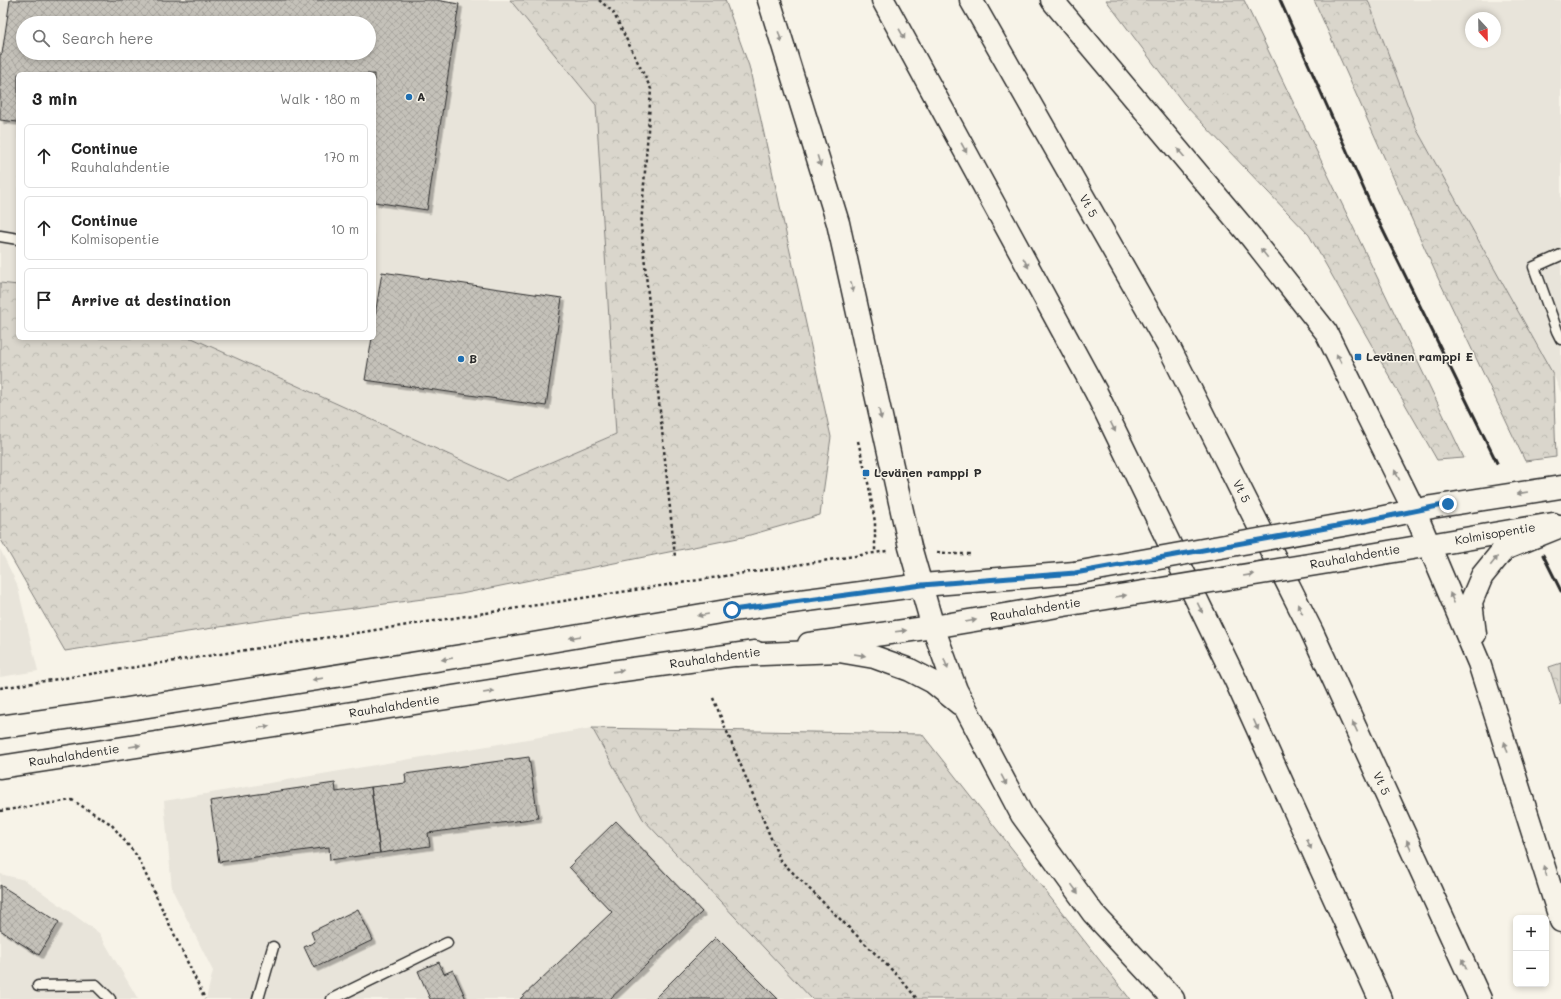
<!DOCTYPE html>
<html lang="en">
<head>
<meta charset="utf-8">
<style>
  :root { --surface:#fff; --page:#f2f2f2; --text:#222; --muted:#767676; --line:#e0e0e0 }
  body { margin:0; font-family:Mali,sans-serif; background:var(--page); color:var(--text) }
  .controls { position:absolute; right:12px; bottom:12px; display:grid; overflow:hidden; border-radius:6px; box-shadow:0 2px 6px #0003 }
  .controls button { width:36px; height:36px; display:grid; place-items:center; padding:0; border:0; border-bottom:1px solid var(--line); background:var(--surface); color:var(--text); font:20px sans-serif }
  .compass { position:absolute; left:1465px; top:12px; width:36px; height:36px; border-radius:50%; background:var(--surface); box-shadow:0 2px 6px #0003; rotate:158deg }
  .stop { position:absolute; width:12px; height:12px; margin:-9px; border:3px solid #1f6fb2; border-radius:50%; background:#fff }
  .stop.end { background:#1f6fb2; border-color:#fff; box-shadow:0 1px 4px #0008 }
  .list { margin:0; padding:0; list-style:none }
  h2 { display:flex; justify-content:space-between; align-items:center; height:52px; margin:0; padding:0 16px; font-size:17px }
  h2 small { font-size:13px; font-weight:400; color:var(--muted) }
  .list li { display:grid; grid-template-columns:26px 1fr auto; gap:12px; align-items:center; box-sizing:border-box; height:64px; margin:0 8px 8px; padding:0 8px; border:1px solid var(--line); border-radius:6px }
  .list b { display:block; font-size:15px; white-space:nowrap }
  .list p { margin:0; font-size:13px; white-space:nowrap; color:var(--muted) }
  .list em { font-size:13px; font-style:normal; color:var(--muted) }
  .icon { flex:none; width:22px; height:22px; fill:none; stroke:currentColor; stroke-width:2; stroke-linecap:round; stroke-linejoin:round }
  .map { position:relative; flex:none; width:1561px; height:999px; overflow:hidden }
  .search { position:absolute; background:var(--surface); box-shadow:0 2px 6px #0003; left:16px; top:16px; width:360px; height:44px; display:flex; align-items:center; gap:10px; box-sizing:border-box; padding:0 14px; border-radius:22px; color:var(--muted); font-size:15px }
  .panel { position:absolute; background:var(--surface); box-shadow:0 2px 6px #0003; left:16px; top:72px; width:360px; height:268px; border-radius:6px }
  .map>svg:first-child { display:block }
  .built { fill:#e8e4da; fill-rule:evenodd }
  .forest { fill:url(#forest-crowns); stroke:#82807c }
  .building { fill:url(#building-cross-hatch); stroke:#2b2b2b; fill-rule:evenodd; filter:url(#shadow) }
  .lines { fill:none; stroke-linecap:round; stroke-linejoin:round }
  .service-casing { stroke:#2b2b2b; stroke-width:13 }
  .secondary-casing { stroke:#2b2b2b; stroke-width:25 }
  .motorway-casing { stroke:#2b2b2b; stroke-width:25 }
  .path { stroke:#2b2b2b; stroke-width:2.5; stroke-dasharray:3 3; stroke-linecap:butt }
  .service { stroke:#f7f3e8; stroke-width:10 }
  .secondary { stroke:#f7f3e8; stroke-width:22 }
  .motorway { stroke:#f7f3e8; stroke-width:22 }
  .rail { stroke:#2b2b2b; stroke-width:3 }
  .secondary-bridge-casing { stroke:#2b2b2b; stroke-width:25; stroke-linecap:butt }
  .secondary-bridge { stroke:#f7f3e8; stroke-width:22 }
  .oneway { fill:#918f8a }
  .route { stroke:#1f6fb2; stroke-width:5 }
  .poi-dot { fill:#1f6fb2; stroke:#f7f3e8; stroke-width:1.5 }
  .labels { text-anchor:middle; stroke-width:3; stroke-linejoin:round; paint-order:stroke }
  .poi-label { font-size:12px; font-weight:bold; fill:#2b2b2b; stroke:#f7f3e8; text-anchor:start }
  .street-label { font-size:12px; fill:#2b2b2b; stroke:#f7f3e8 }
</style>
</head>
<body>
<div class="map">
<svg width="1561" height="999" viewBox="0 0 1561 999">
  <defs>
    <pattern id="forest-crowns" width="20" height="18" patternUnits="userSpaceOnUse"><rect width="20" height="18" fill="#dad6cc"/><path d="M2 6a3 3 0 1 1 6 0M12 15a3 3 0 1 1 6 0" fill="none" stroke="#bbb8af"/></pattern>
    <pattern id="building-cross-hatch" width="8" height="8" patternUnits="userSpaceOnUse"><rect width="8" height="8" fill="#c4c1b9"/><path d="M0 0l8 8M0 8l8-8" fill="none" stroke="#a9a69f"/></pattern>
    <filter id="shadow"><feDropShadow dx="3.5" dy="3.5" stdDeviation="0" flood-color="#0004"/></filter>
  </defs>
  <rect width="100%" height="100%" fill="#f7f3e8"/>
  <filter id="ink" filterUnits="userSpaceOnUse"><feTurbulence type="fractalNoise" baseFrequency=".025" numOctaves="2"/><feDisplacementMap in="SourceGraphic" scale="8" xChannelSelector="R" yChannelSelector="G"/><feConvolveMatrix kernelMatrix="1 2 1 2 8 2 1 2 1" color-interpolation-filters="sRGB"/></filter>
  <g filter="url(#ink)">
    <path class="built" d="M0 0H510L596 105 616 434 507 481 192 338H374V74H18V285L0 283ZM23 23H369V53H23Z
      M1368 0H1561V393L1553 374 1417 130ZM1471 18H1495V42H1471Z
      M0 549 17 584 38 671 0 677Z
      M592 728 643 819 812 999H206L213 971 172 889 164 801Z
      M0 874 25 880 99 933 138 999H0Z"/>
    <path class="forest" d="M510 0H725L749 66 831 437 820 515 743 537 461 594 271 619 65 651 0 538V283L18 285V338H192L507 481 616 434 596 105Z
      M1106 0H1244L1464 458 1437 460 1309 235 1184 104Z
      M1314 0H1368L1417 130 1553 374 1556 457 1525 461 1438 278Z
      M1561 663V705L1549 667Z
      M592 728 922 734 1130 999H812L643 819Z"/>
    <path class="building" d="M10 0H436L459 4 427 210 374 202V74H18V122L0 120V54H2ZM23 23H369V53H23Z
      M382 272 562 298 546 406 365 380 372 338H374V322Z
      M529 757 538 818 428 833 430 846 380 853 371 787 406 783 405 774Z
      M335 783 336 792 371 787 380 853 330 860 329 847 219 862 210 801Z
      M616 821 702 912 610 999H520L612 912 569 867Z
      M0 885 59 922 39 955 0 930Z
      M358 909 373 940 314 968 304 947 315 942 311 932Z
      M716 937 778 999H654Z
      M439 962 444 974 453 970 466 999H430L418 971Z"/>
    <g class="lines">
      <defs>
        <path id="service" d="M0 236 18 239
          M1561 255 1534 267 1557 331 1561 339
          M38 986 96 985 110 999
          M258 999 273 947
          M332 999 447 943"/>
        <g id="secondary">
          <path d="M1365 521 1432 507 1561 487"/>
          <path id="s1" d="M1371 555 1553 524"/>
          <path id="s2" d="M809 644 933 627 1082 602"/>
          <path d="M0 727 122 710 480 653 732 610 922 585 1075 573"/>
          <path id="s3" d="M0 767 352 713 610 672 755 652"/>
        </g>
        <g id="motorway">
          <path d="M769 0 838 223 910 547 933 627 956 690 1022 815 1093 913 1173 999"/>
          <path d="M883 0 1096 392 1236 681 1380 999"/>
          <path id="s4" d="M971 0 1171 351 1312 632 1480 999"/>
          <path d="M1052 0 1251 237 1326 332 1414 510 1479 663 1561 921"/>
          <path d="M1475 634 1471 602 1482 576 1504 549 1561 526"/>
          <path d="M737 655 839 651 874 657 910 670 933 682 960 704"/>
        </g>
      </defs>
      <use href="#service" class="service-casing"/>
      <use href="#secondary" class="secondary-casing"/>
      <use href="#motorway" class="motorway-casing"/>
      <path class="path" d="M599 0 613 12 651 89 641 226 675 557
        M858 441 869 487 875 522V552
        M937 552 955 554H972
        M0 688 887 551
        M713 698 780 860 900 978 917 999
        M0 811 72 800 111 824 137 856 205 999"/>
      <use href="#service" class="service"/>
      <use href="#secondary" class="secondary"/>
      <use href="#motorway" class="motorway"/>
      <path class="rail" d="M1280 0 1374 212 1497 463
        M1543 555 1561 591"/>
      <defs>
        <path id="secondary-bridge" d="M1075 573 1365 521
          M1082 602 1371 555"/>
      </defs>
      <use href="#secondary-bridge" class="secondary-bridge-casing"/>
      <use href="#secondary-bridge" class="secondary-bridge"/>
    </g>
    <defs><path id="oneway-solid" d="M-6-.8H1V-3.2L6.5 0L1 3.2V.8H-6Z"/></defs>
    <g class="oneway">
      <use href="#oneway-solid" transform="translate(902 34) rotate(61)"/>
      <use href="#oneway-solid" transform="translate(780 37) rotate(73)"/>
      <use href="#oneway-solid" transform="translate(964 148) rotate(61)"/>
      <use href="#oneway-solid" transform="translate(1181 153) rotate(-130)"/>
      <use href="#oneway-solid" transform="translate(819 161) rotate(73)"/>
      <use href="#oneway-solid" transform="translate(1264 253) rotate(-128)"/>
      <use href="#oneway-solid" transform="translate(1026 263) rotate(61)"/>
      <use href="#oneway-solid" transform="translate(852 287) rotate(77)"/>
      <use href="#oneway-solid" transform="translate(1339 359) rotate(-117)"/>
      <use href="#oneway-solid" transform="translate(880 414) rotate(77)"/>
      <use href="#oneway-solid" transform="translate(1113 427) rotate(64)"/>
      <use href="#oneway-solid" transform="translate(1397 475) rotate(-117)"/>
      <use href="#oneway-solid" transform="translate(1522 493) rotate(171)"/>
      <use href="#oneway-solid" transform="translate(1494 561) rotate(-52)"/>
      <use href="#oneway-solid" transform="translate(1249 575) rotate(-9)"/>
      <use href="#oneway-solid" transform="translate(1121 596) rotate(-9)"/>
      <use href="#oneway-solid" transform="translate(1452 598) rotate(-113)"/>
      <use href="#oneway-solid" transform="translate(1200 608) rotate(64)"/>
      <use href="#oneway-solid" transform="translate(1300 609) rotate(-117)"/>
      <use href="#oneway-solid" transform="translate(703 615) rotate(170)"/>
      <use href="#oneway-solid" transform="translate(971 621) rotate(-10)"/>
      <use href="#oneway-solid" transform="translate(901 631) rotate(-7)"/>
      <use href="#oneway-solid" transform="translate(575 637) rotate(170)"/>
      <use href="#oneway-solid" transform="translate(860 655) rotate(9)"/>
      <use href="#oneway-solid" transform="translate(447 659) rotate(171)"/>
      <use href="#oneway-solid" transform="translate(946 664) rotate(70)"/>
      <use href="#oneway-solid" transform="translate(618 671) rotate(-8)"/>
      <use href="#oneway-solid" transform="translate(318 679) rotate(171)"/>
      <use href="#oneway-solid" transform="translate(489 692) rotate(-9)"/>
      <use href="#oneway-solid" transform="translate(1256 725) rotate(66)"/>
      <use href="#oneway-solid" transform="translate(264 727) rotate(-9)"/>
      <use href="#oneway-solid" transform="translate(1355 727) rotate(-115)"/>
      <use href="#oneway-solid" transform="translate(135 746) rotate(-9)"/>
      <use href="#oneway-solid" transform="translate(1506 747) rotate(-108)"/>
      <use href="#oneway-solid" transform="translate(1004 780) rotate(62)"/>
      <use href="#oneway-solid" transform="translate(1309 844) rotate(66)"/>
      <use href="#oneway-solid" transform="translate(1409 845) rotate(-115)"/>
      <use href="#oneway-solid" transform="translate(1545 871) rotate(-108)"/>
      <use href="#oneway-solid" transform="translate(1075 889) rotate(54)"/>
      <use href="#oneway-solid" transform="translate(1464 964) rotate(-115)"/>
    </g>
  </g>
  <g class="lines" filter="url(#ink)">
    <path class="route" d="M732 610 922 585 1075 573 1365 521 1448 504"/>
  </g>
  <g class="poi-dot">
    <circle cx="409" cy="97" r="4"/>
    <rect x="1354" y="353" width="8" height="8" rx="2"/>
    <circle cx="461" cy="359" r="4"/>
    <rect x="862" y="469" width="8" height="8" rx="2"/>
  </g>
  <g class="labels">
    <g class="poi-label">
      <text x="417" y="101">A</text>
      <text x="1366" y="361">Levänen ramppi E</text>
      <text x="469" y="363">B</text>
      <text x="874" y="477">Levänen ramppi P</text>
    </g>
    <g class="street-label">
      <text dy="4" stroke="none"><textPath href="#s4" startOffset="237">Vt 5</textPath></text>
      <text dy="4" stroke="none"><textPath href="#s4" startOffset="561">Vt 5</textPath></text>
      <text dy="4" stroke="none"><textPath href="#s1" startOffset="126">Kolmisopentie</textPath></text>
      <text transform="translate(1355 557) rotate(-10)" y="4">Rauhalahdentie</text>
      <text dy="4" stroke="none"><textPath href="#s2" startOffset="229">Rauhalahdentie</textPath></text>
      <text transform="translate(715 658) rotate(-8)" y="4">Rauhalahdentie</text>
      <text dy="4" stroke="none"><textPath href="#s3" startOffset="399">Rauhalahdentie</textPath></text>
      <text dy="4" stroke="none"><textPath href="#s3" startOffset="75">Rauhalahdentie</textPath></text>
      <text dy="4" stroke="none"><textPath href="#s4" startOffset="885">Vt 5</textPath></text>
    </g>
  </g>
</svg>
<div class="controls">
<button>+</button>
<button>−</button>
</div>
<svg class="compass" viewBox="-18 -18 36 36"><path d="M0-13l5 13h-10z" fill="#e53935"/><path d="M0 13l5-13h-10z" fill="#767676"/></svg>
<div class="stop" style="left:732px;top:610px"></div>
<div class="stop end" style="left:1448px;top:504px"></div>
<div class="search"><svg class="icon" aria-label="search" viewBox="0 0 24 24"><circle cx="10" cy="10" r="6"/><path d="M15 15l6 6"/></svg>Search here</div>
<section class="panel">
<h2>3 min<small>Walk · 180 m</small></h2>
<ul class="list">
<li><svg class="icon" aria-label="ahead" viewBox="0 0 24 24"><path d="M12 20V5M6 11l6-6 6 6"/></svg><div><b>Continue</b><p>Rauhalahdentie</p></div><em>170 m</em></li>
<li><svg class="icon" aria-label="ahead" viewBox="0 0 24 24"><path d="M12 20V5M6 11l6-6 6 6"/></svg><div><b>Continue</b><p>Kolmisopentie</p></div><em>10 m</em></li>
<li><svg class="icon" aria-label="arrive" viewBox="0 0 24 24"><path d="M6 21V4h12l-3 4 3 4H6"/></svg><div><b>Arrive at destination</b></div></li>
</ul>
</section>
</div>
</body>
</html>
